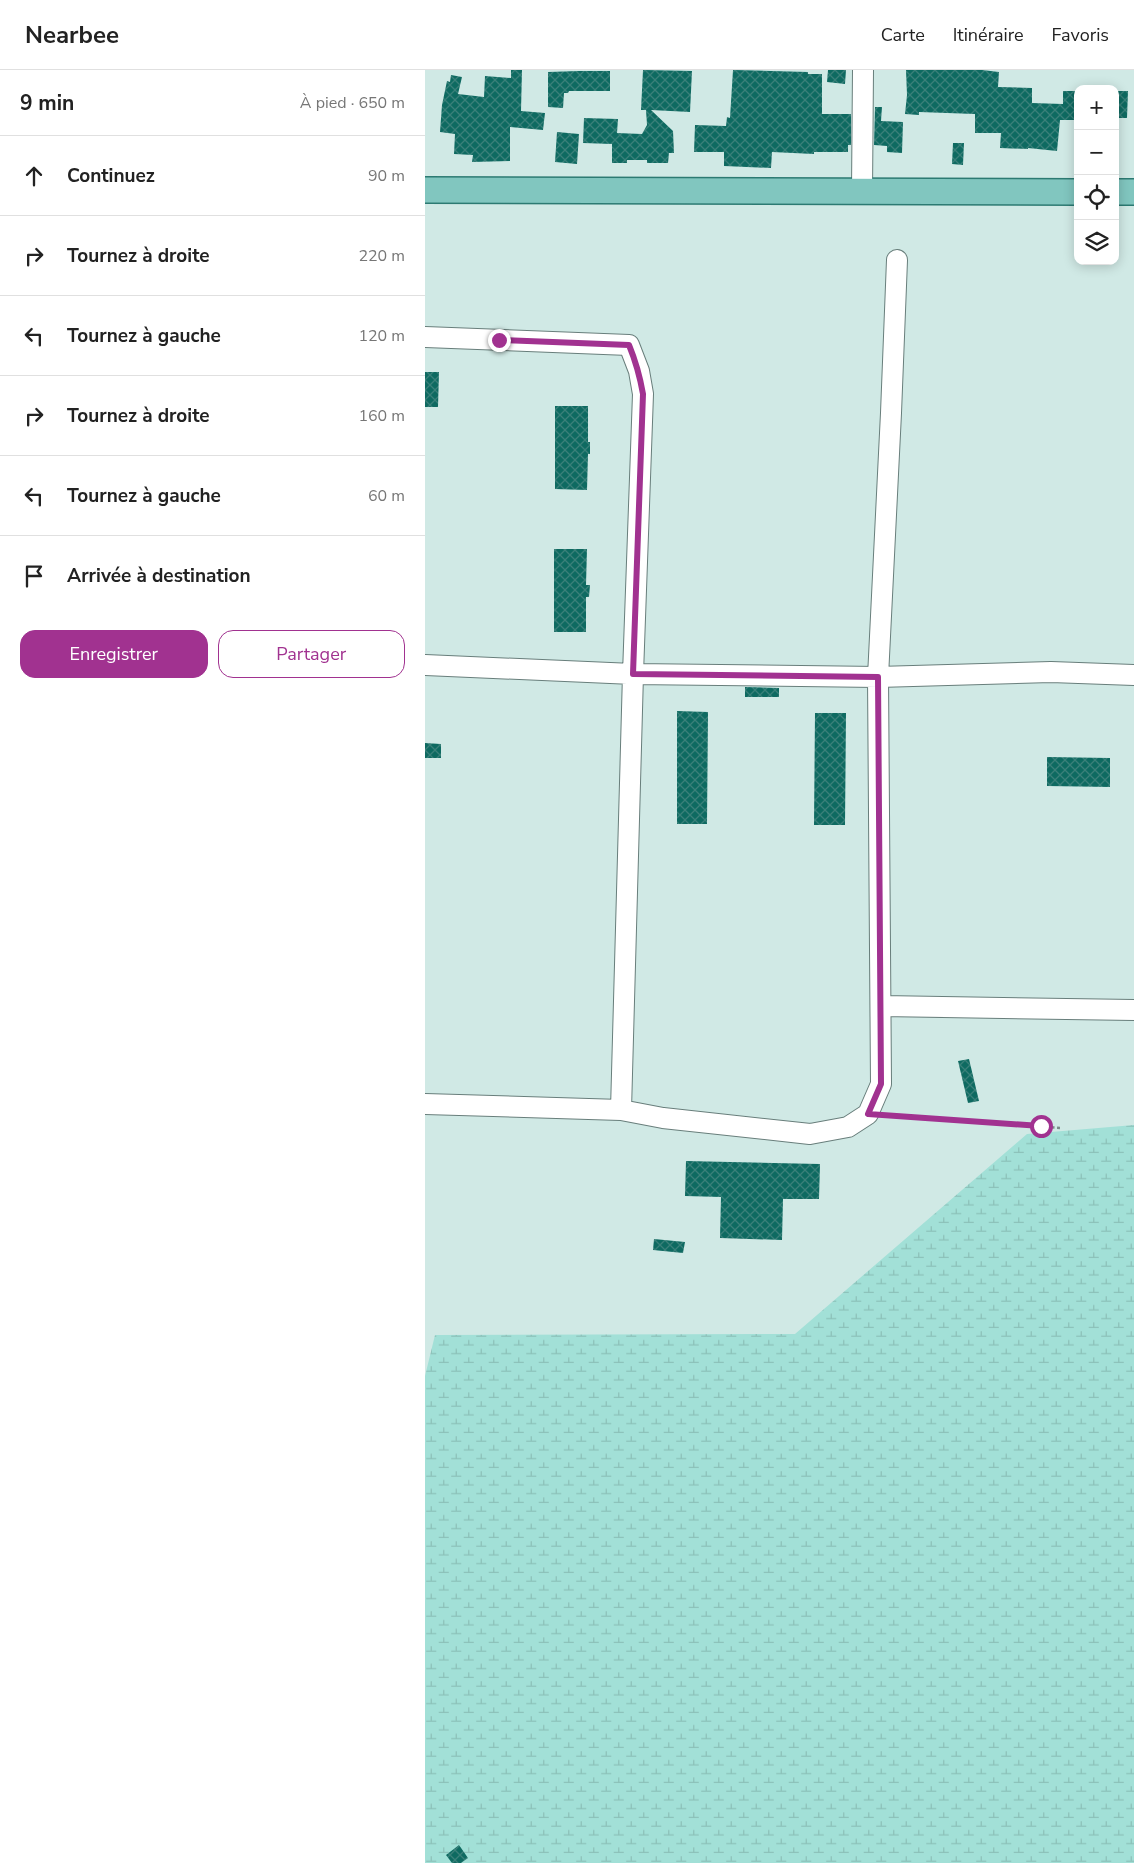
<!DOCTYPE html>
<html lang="fr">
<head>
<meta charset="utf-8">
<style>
  :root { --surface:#fff; --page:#f2f2f2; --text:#222; --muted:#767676; --line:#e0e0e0; --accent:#a13290 }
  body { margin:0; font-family:"Nunito Sans",sans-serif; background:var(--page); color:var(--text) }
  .controls { position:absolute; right:15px; top:15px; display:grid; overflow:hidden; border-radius:10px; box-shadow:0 2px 12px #0003 }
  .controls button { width:45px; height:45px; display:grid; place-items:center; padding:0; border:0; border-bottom:1px solid var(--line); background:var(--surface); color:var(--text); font:25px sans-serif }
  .stop { position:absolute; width:15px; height:15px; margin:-11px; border:4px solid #a13290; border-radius:50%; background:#fff }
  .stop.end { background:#a13290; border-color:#fff; box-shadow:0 1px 5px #0008 }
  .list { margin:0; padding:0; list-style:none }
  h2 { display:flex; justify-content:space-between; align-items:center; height:65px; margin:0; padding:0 20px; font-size:21px }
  h2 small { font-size:16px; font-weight:400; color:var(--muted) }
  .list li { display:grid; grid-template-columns:32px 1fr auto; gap:15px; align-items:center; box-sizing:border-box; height:80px; padding:0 20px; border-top:1px solid var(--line) }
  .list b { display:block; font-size:19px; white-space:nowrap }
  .list em { font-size:16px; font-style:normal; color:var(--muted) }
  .actions { display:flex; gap:10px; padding:15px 20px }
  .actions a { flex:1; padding:11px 0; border:1px solid var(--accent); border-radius:15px; text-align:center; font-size:18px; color:var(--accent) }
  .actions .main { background:var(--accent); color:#fff }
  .icon { flex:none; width:28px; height:28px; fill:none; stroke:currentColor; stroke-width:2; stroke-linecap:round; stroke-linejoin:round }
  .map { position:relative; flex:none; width:709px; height:1793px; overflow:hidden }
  header { display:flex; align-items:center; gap:30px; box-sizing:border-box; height:70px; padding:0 25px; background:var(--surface); border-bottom:1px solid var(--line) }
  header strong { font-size:24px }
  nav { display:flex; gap:28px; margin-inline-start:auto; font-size:18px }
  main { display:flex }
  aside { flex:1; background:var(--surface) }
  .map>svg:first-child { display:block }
  .wetland { fill:url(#wetland-marsh) }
  .building { fill:url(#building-cross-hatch) }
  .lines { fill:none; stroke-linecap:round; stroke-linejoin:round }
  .minor-casing { stroke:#687e7b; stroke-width:22 }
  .major-casing { stroke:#2c7a72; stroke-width:28 }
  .path { stroke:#798a88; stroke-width:2.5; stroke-dasharray:5 2.5; stroke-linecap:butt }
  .minor { stroke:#fff; stroke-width:20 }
  .major { stroke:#81c6bf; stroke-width:25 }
  .route { stroke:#a13290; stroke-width:6 }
</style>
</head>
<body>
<header>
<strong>Nearbee</strong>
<nav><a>Carte</a><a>Itinéraire</a><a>Favoris</a></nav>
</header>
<main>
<aside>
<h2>9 min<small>À pied · 650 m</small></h2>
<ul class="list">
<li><svg class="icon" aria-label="ahead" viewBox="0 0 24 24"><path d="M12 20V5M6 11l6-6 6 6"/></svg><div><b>Continuez</b></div><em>90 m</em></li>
<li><svg class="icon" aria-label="right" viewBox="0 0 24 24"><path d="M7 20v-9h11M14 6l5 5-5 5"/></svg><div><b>Tournez à droite</b></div><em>220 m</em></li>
<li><svg class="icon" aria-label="left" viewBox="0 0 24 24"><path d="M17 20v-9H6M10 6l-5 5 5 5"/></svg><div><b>Tournez à gauche</b></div><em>120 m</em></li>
<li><svg class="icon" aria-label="right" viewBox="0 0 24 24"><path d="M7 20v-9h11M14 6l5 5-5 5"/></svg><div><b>Tournez à droite</b></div><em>160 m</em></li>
<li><svg class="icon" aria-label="left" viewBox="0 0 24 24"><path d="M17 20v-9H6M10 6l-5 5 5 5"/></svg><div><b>Tournez à gauche</b></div><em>60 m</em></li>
<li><svg class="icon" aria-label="arrive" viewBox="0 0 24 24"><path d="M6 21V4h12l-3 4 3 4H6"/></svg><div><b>Arrivée à destination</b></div></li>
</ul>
<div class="actions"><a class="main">Enregistrer</a><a>Partager</a></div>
</aside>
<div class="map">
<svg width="709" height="1793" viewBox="0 0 709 1793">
  <defs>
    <pattern id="wetland-marsh" width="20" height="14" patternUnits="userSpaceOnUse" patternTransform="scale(1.25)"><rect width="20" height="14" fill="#a2e0d7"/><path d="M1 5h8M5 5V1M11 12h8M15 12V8" fill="none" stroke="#8cc1b9"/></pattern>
    <pattern id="building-cross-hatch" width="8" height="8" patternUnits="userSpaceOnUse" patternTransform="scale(1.25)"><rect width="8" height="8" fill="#0e6a61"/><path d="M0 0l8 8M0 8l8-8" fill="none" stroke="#3a8079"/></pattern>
  </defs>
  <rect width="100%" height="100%" fill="#d0e9e5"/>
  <path class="wetland" d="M709 1055V1793H0V1306L10 1265 370 1264 602 1064Z"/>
  <path class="building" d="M86 0H97L96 41 120 43 118 60 85 57V91L47 92 48 85 29 84 30 64 15 62 17 35 22 11 25 12 26 5 37 7 33 24 59 27 60 6 86 8Z
    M218 0 267 1 265 42 226 40 248 61 249 83H244L243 93H222V90H202V93H187V74L158 73 159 48 193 49 192 63 217 64 222 55 221 40H216Z
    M308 0 383 2V4H397V44H426V75H423V82H389V84L347 82 346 98 299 96V82H269L270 55 301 56 302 47 305 48Z
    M403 0H421L420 14 402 12Z
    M481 0H557L574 2 573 17 607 18V33L638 34V21H653V50H635L632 81 603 78V79L575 78 576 63H550V44L494 42V45L480 44 482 25Z
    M154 1H185V21H144L143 23H139L138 38 123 37V2Z
    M690 21H703L702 48H690Z
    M450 37H457L456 51 478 52 477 83 462 82V76L449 75Z
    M132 62 154 64 152 94 130 92Z
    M528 73H539L538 95 527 94Z
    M0 302H14L13 337H0Z
    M130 336H163V372H165V384H163L162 420 130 419Z
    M129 479H162L161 515H165L164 527H161V562H129Z
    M320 617 354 618V627H320Z
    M252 641 283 642 282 754H252Z
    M390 643H421L420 755H389Z
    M0 673 16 674V688H0Z
    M622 687 685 688V717L622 716Z
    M544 989 554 1031 543 1033 533 991Z
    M261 1091 395 1094 394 1129H358L357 1170 295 1168 296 1127 260 1126Z
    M229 1169 260 1172 258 1183 228 1180Z
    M34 1775 43 1788 36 1793H27L21 1785Z"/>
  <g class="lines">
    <defs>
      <path id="minor" d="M437 121 438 0
        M0 267 204 275 214 301 218 324 208 604 196 1040 0 1034
        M0 595 208 604 453 607 626 602 709 605
        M457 936 709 940
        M196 1040 238 1048 385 1064 423 1057 443 1044 456 1014 453 607 466 343 472 190"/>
      <path id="major" d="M0 120 653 122
        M690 122H709"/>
    </defs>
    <use href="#minor" class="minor-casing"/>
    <use href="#major" class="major-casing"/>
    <path class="path" d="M460 1045 635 1058"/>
    <use href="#minor" class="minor"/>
    <use href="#major" class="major"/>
  </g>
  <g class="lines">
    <path class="route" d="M74 270 204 275C211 292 215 307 218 324L208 604 453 607 456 1014 443 1044 616 1056"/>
  </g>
</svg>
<div class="controls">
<button>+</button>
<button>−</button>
<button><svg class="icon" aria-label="locate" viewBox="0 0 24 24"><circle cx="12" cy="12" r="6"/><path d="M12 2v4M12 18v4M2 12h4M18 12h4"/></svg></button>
<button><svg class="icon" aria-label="layers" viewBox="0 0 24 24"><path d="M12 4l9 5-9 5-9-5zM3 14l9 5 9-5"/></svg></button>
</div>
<div class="stop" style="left:616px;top:1056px"></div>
<div class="stop end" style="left:74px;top:270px"></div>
</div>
</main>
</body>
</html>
